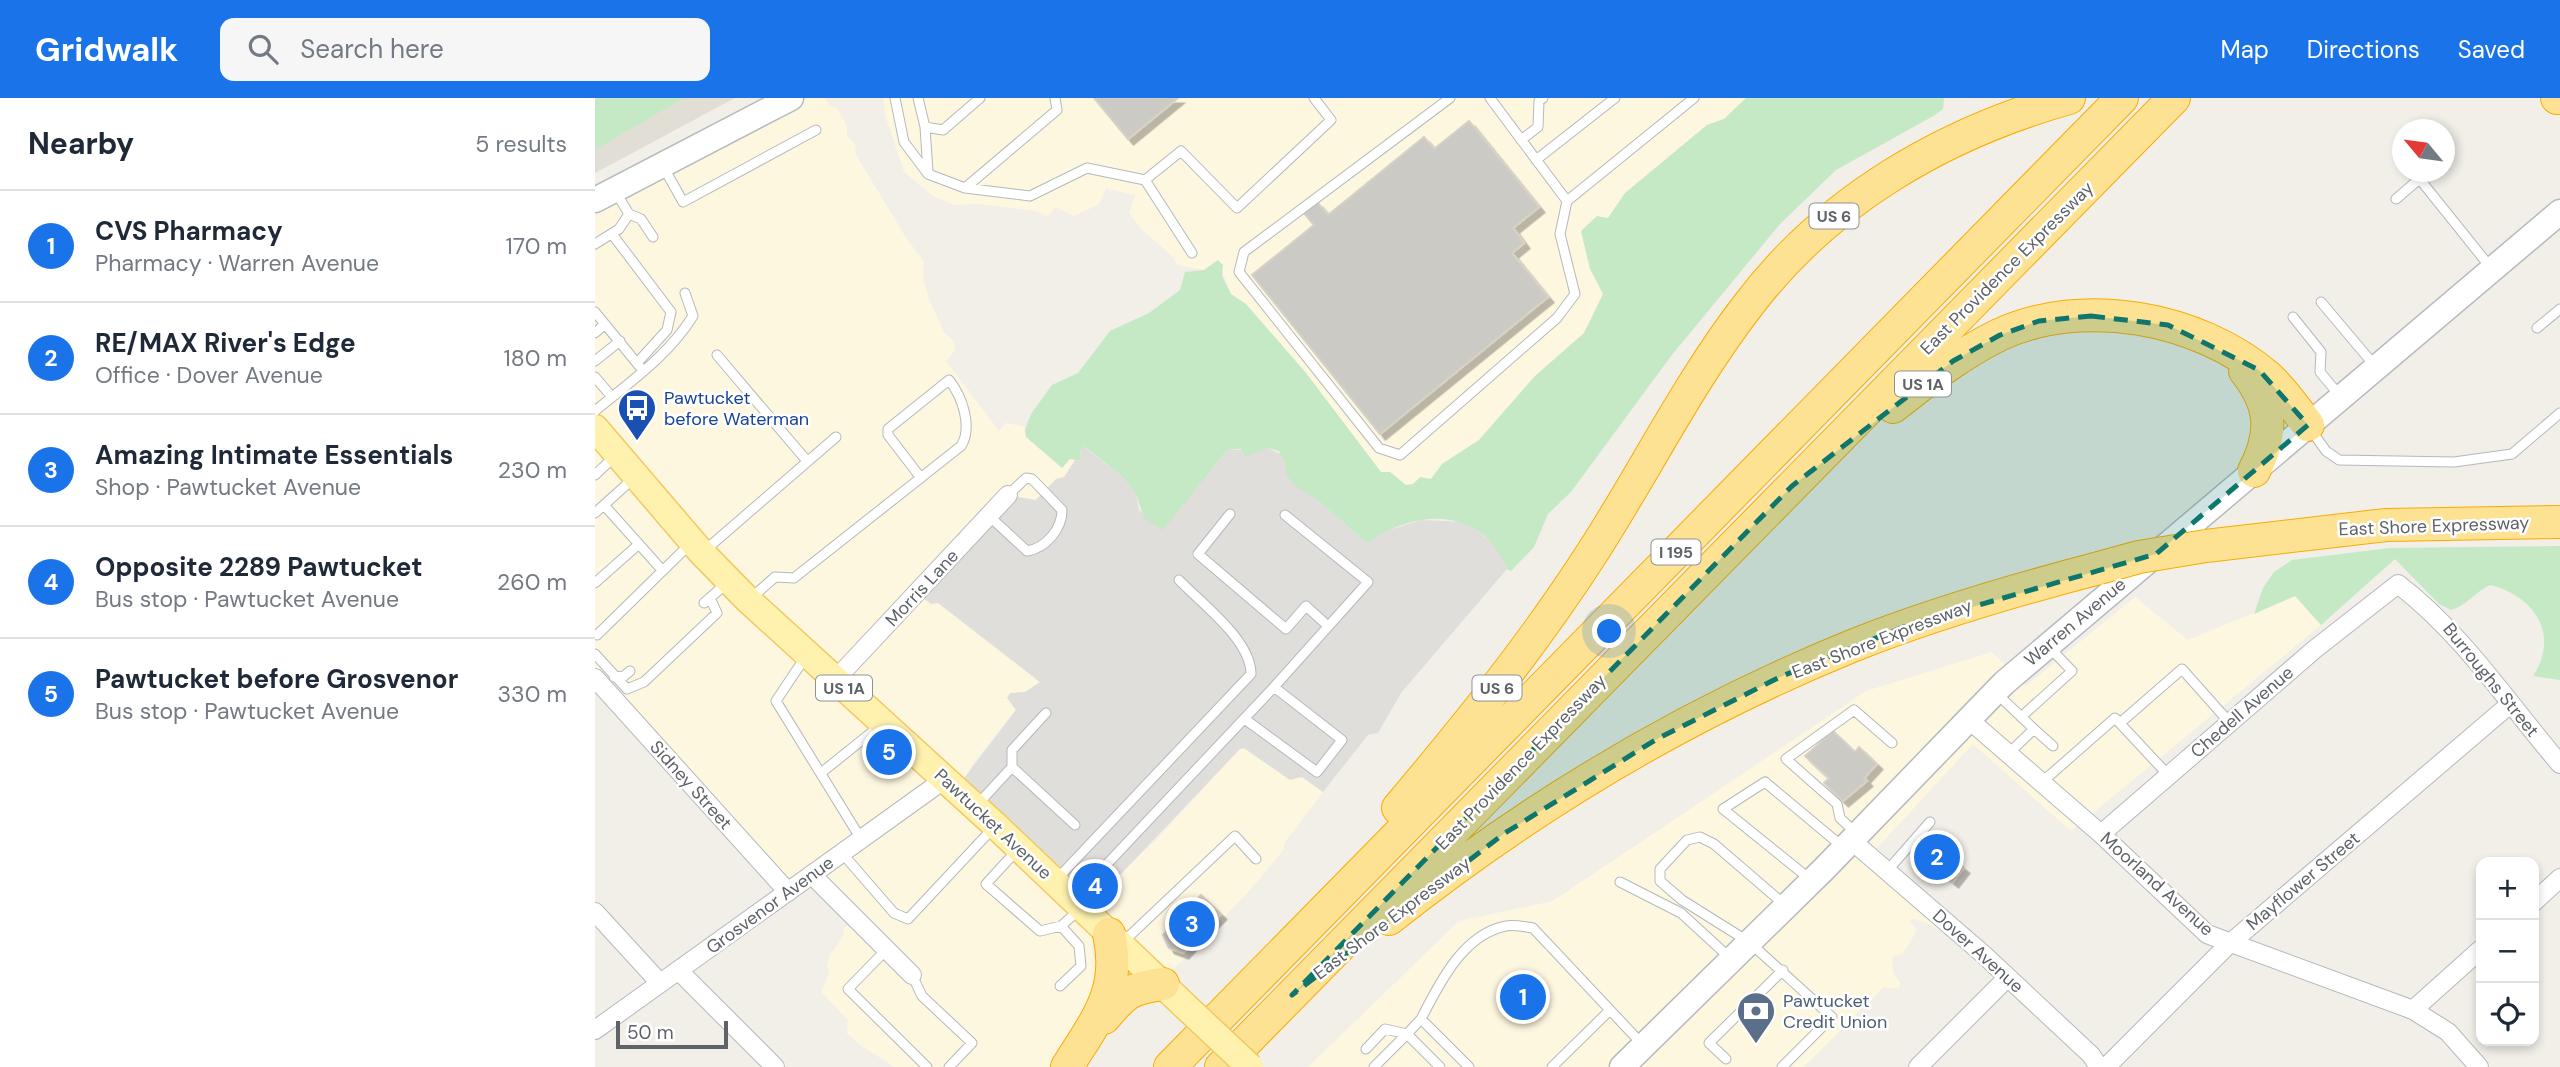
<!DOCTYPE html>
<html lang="en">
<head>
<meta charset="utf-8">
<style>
  :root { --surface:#fff; --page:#f6f6f7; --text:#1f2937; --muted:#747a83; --line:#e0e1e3; --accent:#1a73e8 }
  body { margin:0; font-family:"DM Sans",sans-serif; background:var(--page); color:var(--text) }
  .controls { position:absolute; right:21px; bottom:21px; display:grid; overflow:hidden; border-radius:14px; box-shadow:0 4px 10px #0003 }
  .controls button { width:63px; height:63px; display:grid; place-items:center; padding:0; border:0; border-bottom:2px solid var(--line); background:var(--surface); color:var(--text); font:35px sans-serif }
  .compass { position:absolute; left:1797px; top:21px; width:63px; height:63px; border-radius:50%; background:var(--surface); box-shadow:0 4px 10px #0003; rotate:299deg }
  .scale { position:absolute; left:21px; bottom:18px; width:112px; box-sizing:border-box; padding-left:7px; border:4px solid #5f6368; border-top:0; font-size:19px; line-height:24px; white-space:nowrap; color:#5f6368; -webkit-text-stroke:5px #fff; paint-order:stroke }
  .you { position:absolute; left:1015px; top:534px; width:24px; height:24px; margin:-18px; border:5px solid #fff; border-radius:50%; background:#1a73e8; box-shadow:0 0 0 10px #1a73e833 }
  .badge { display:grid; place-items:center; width:46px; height:46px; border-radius:50%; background:var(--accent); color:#fff; font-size:23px; font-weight:700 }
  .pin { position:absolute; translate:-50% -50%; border:4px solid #fff; box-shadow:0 2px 7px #0006 }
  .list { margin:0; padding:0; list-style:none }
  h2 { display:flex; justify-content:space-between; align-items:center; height:91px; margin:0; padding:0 28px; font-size:30px }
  h2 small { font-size:23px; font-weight:400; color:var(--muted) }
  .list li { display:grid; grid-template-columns:46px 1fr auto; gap:21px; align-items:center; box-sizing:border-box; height:112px; padding:0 28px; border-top:2px solid var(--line) }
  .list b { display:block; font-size:26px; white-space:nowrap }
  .list p { margin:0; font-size:23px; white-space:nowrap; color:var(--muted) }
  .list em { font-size:23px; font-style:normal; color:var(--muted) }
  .icon { flex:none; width:38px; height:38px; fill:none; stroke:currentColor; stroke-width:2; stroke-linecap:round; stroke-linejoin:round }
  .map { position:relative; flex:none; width:1965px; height:969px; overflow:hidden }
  header { display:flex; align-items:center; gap:42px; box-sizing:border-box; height:98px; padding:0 35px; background:var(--accent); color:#fff }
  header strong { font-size:33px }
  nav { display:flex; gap:38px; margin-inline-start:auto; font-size:24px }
  .search { width:490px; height:63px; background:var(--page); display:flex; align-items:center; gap:18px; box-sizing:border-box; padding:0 24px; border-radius:14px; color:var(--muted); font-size:26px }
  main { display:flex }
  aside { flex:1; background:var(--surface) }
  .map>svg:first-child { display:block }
  .commercial { fill:#fef7e0 }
  .industrial { fill:#e0deda }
  .education { fill:#e1ded6 }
  .green { fill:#c5e8c5 }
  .building { fill:#cccac5; stroke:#d6d1c6; stroke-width:2; filter:url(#shadow) }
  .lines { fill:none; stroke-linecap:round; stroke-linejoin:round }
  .lane-casing { stroke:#b5b8bc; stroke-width:11 }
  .street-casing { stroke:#b5b8bc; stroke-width:20 }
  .secondary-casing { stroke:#b6babf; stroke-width:27 }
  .primary-casing { stroke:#f2c960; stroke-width:29 }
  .highway-casing { stroke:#f9ab00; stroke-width:34 }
  .lane { stroke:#fff; stroke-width:9 }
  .street { stroke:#fff; stroke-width:18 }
  .secondary { stroke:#fff; stroke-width:24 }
  .primary { stroke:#fff2af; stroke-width:26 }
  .highway { stroke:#fde293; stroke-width:32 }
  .primary-bridge-casing { stroke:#f2c960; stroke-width:29; stroke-linecap:butt }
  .highway-bridge-casing { stroke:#f9ab00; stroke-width:34; stroke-linecap:butt }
  .primary-bridge { stroke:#fff2af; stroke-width:26 }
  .highway-bridge { stroke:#fde293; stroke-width:32 }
  .marked { fill:#0f766e; fill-opacity:0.2; stroke:#0f766e; stroke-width:5; stroke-dasharray:14 9; stroke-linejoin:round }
  .labels { text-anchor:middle; stroke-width:5; stroke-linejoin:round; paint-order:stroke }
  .shield { fill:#fff; stroke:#8f9295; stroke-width:2 }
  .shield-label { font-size:16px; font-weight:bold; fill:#5f6368 }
  .street-label { font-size:18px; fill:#5f6368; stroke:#fff }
  .transit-label { font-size:18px; fill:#164399; stroke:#fff; text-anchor:start }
  .service-label { font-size:18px; fill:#4e5e75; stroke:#fff; text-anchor:start }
</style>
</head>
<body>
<header>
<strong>Gridwalk</strong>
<div class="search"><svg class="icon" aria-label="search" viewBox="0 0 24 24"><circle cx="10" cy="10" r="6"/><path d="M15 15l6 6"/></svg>Search here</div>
<nav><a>Map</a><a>Directions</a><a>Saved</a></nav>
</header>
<main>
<aside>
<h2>Nearby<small>5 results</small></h2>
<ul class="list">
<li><span class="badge">1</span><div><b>CVS Pharmacy</b><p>Pharmacy · Warren Avenue</p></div><em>170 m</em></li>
<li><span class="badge">2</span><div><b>RE/MAX River's Edge</b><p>Office · Dover Avenue</p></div><em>180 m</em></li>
<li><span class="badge">3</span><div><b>Amazing Intimate Essentials</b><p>Shop · Pawtucket Avenue</p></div><em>230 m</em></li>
<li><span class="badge">4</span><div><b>Opposite 2289 Pawtucket</b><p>Bus stop · Pawtucket Avenue</p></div><em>260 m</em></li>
<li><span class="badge">5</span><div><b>Pawtucket before Grosvenor</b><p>Bus stop · Pawtucket Avenue</p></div><em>330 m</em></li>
</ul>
</aside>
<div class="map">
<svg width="1965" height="969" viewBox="0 0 1965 969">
  <defs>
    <filter id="shadow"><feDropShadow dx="5.5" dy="5.5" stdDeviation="0" flood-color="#0004"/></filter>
  </defs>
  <rect width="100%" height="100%" fill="#f1efe8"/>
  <path class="commercial" d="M195 0H230L233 6 242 11 252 27V38L260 46 261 57 310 138 329 164 328 180 334 201 349 234 359 244 360 252 351 263 404 333 411 325 427 328 480 362 469 379 461 381 440 402 426 400 335 506 343 505 445 584 430 594H421V611L374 671 471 794 490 779 506 791 561 742 645 651 648 650 695 682 706 679 728 694 690 744 688 753 654 793 585 865 564 880 509 831 496 849 502 871 496 907 456 969H300L265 947 252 935 253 922 226 894 234 875 232 868 235 857 249 837 248 830 260 824 218 781 200 794 0 582V99Z
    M288 0H1151L1129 21 1112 27 1030 95 1013 120 993 126 986 133 995 171 1008 196 989 235 940 278 884 342 847 366 836 381 811 387 795 374H786L711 275 651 206 636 196 623 162 609 172 582 167 578 159 545 130 534 115 540 97 511 90 504 106 479 118 461 109 453 118 441 113 383 106 359 107 338 98 309 74 291 20Z
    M1700 498 1726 527 1476 733 1378 646 1282 750 1293 772 1355 828 1352 837 1330 824 1319 821 1314 823 1322 832 1308 855 1297 859 1298 875 1305 884 1304 891 1289 889 1209 969H713L864 823 958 803 1271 593 1397 554 1431 588 1540 499 1593 542Z"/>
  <path class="industrial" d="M489 349 527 378 541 396 544 412 568 431 633 351 663 353 672 350 688 357 699 386 725 404 772 445 785 435 826 422 872 424 903 450 912 471 806 595 783 635 773 637 728 694 707 679 695 682 649 650 645 651 510 793 490 779 471 794 360 692 421 612 412 600 415 595 430 594 445 584 343 505 336 506 323 496 412 397 441 402 461 381 469 379 480 362 486 363 485 352Z"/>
  <path class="education" d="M0 0H140L0 75Z"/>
  <path class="green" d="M0 0H88L0 52Z
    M1151 0H1349L1348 11 1340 17 1241 72 1185 126 1076 258 976 394 953 416 939 449 916 473 912 471C887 408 821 410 772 445L725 404 699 387 691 376V366L684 353 672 350 651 359 646 351H633L568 432 549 420 541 396 527 378 490 349 485 352 486 363 475 361 467 370 431 339 430 332 436 316 457 287 483 275 515 233 554 215 585 192 590 174 609 172 623 162 628 167 627 178 636 196 651 206 711 275 786 374H795L811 387 818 386 825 379 836 381 847 366 884 342 940 278 989 235 1008 196 995 171 986 133 1002 118 1013 120 1030 95 1112 27 1129 21Z
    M1965 448V582L1938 578C1965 537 1940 498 1895 487 1880 494 1871 508 1856 512L1844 506 1800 461 1726 527 1700 498 1659 516 1668 490 1679 474 1697 462 1795 450Z"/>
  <path class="building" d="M499 0H583L533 41Z
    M874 23 944 109 918 130 929 145 917 155 953 199 785 336 657 177 719 127 709 115 722 104 733 117 829 39 839 51Z
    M1238 633 1260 654 1264 649 1282 666 1269 680 1272 683 1248 703 1229 685 1234 680 1210 658Z
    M1334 743 1369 770 1358 784 1340 769 1336 773 1325 764 1328 760 1324 756Z
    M606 797 626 816 588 855 574 850 568 837Z"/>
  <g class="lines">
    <defs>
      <path id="lane" d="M300 0 309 44 333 76 370 90 435 98 492 70 550 82 597 155
        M323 0 330 29 333 74
        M855 0 649 154 644 174 784 350 805 357 962 220 980 196 965 136 972 103 895 0
        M330 29 348 32 385 0
        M926 42 943 29 944 3 948 0
        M941 62 1020 0
        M69 70 88 104 221 32
        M550 82 586 53 642 110 736 22 719 0
        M370 90 462 12 460 0
        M20 93 34 116 46 121 58 139
        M1801 101 1823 82 1827 84 1896 170
        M972 103 1099 0
        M17 136 76 214 72 232 42 265
        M0 146 24 131 34 116
        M1726 204 1780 268
        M0 214 45 269
        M1698 219 1726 254 1725 274 1745 298
        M1942 230 1965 211
        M0 235 10 226
        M122 257 212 363
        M0 263 25 243
        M0 279 17 299
        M0 313C36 283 73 258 98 218L90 195
        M1716 332 1731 353 1744 362 1859 364 1917 356 1965 315
        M0 377 19 359
        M9 407 67 472
        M0 415 40 379
        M635 416 603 456 691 531 711 508 733 528
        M394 418 432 453C451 450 467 431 467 412L437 381 431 380 413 397
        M108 454 241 339
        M0 485 44 446
        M155 501 180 479 199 480 366 348C378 329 367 298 354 282L293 331V337L326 380
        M109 505 133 484
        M2 537 96 445
        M0 556 32 591 49 584 122 515 115 500
        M211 558 181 603 266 741
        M19 579 29 578 35 573
        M679 589 773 484 690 417
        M1400 594 1439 631 1413 656
        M451 615 417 652V669L480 727
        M1426 619 1477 573 1455 550
        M1525 625 1587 571 1635 625
        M1439 631 1458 648
        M226 675 287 626
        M1446 685 1520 620 1574 678
        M383 706 417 669
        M1261 735 1245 720 1242 706 1191 661 1259 612 1297 645
        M423 751 391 786 445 833 466 828 484 812
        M247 755 299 815 313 821 399 729
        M1292 773 1335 724
        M461 782 656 576C656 542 607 506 584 482
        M1216 782 1128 711 1170 684 1249 750
        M1025 784 1086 815 1135 860
        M480 800 679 589 747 642 722 674 651 622
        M527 845 640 738 661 761
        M291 852 253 891 332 969
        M317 877 327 898 377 945 354 969
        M465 888 486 868 484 848 466 828
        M826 921C844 886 868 836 911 828 919 826 930 829 938 830L1047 946
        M771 951 790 931 812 936 826 921 874 969
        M1131 961 1114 945 1188 872
        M779 969 812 936 845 969
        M957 969 1015 912
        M1187 969 1237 919 1154 844 1087 802 1065 783V771L1092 742 1105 739 1119 746 1190 807"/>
      <path id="street" d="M0 580 193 794
        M240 582 413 397
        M1372 620 1506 736 1612 836 1818 912 1853 934 1884 969
        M1506 736 1720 551 1803 486C1868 536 1912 604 1965 666
        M1256 742 1388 856 1496 957 1504 969
        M217 777 317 877
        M1939 804 1965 780
        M0 814 65 885
        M83 872 180 969
        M1818 912 1886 851
        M0 932 350 681
        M1323 969 1412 880
        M1511 969 1633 847 1914 607"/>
      <path id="secondary" d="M0 102 196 0
        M1027 969 1229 771 1409 585 1965 114"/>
      <path id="primary" d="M0 330 107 455 153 502 400 727 590 908"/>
      <path id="highway" d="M1962 0H1965
        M1650 273C1677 307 1679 335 1659 373
        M1298 309C1331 283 1365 256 1404 237 1487 198 1603 219 1672 278 1688 292 1700 310 1713 327
        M1611 448 1791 427 1965 424
        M803 710C873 627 940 544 999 452 1051 371 1095 282 1154 206 1233 102 1349 35 1474 0
        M794 821C935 709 1090 616 1257 548 1337 516 1420 492 1504 470
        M509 920C530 895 535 890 568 886
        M472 969C501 922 527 893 514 836
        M575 969 1527 0
        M626 969 1579 0"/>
    </defs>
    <use href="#lane" class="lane-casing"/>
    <use href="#street" class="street-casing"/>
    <use href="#secondary" class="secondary-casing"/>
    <use href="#primary" class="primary-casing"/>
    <use href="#highway" class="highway-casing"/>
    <use href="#lane" class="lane"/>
    <use href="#street" class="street"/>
    <use href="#secondary" class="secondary"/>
    <use href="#primary" class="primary"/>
    <use href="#highway" class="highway"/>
    <defs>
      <path id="primary-bridge" d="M590 908 655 969"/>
      <path id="highway-bridge" d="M1504 470 1544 459 1611 448"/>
    </defs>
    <use href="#primary-bridge" class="primary-bridge-casing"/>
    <use href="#highway-bridge" class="highway-bridge-casing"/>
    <use href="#primary-bridge" class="primary-bridge"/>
    <use href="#highway-bridge" class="highway-bridge"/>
  </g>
  <path class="marked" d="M1496 218 1573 227 1664 272 1713 327 1561 456 1311 528 1185 579 1062 641 910 735 697 897 1197 388 1358 263 1405 237 1444 223Z"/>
  <defs>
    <symbol id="bus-pin" viewBox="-11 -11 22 30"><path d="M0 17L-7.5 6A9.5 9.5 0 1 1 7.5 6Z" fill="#1a4fb4" stroke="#fff"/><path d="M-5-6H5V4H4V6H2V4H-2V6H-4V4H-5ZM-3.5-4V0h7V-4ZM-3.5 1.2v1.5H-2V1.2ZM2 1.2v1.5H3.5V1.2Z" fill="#fff"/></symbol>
    <symbol id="bank-pin" viewBox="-11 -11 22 30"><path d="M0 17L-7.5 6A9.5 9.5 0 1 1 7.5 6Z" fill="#5c6f8a" stroke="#fff"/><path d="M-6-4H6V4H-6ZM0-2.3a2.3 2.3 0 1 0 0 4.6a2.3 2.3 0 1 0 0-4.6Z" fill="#fff"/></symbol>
  </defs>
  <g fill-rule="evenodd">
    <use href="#bus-pin" x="20" y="288" width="44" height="60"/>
    <use href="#bank-pin" x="1139" y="891" width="44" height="60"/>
  </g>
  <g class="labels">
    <g class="shield">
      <rect x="1214.5" y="105.5" width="49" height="25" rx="5"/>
      <rect x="1300" y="273.5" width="56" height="25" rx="5"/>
      <rect x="1056.5" y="441.5" width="49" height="25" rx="5"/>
      <rect x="221" y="577.5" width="56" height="25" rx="5"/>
      <rect x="877.5" y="577.5" width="49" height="25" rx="5"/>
    </g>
    <g class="shield-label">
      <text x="1239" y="124">US 6</text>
      <text x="1328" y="292">US 1A</text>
      <text x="1081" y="460">I 195</text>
      <text x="249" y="596">US 1A</text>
      <text x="902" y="596">US 6</text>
    </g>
    <g class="street-label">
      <text transform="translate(1412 170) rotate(-45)" y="6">East Providence Expressway</text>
      <text transform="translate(1839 428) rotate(-2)" y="6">East Shore Expressway</text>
      <text transform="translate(327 490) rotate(-47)" y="6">Morris Lane</text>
      <text transform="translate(1480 524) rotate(-40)" y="6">Warren Avenue</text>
      <text transform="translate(1287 541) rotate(-21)" y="6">East Shore Expressway</text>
      <text transform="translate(1896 582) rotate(51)" y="6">Burroughs Street</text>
      <text transform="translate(1647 614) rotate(-41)" y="6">Chedell Avenue</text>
      <text transform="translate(926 664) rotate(-46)" y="6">East Providence Expressway</text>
      <text transform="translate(96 687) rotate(48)" y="6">Sidney Street</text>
      <text transform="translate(398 726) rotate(43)" y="6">Pawtucket Avenue</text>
      <text transform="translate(1708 783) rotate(-40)" y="6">Mayflower Street</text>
      <text transform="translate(1562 786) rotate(42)" y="6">Moorland Avenue</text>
      <text transform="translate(175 807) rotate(-36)" y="6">Grosvenor Avenue</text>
      <text transform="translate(797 820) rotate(-37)" y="6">East Shore Expressway</text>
      <text transform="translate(1383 853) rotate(42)" y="6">Dover Avenue</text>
    </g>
    <g class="transit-label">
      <text x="69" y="306">Pawtucket<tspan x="69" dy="21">before Waterman</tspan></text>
    </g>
    <g class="service-label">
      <text x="1188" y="909">Pawtucket<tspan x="1188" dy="21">Credit Union</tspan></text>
    </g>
  </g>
</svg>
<div class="controls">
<button>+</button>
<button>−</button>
<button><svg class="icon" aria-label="locate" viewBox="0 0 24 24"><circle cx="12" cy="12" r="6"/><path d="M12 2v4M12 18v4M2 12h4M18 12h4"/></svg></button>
</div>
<svg class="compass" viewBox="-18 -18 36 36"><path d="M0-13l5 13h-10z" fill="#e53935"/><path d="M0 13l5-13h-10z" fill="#747a83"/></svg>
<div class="scale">50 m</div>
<div class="you"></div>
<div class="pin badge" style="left:928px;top:899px">1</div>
<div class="pin badge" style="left:1342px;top:759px">2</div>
<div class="pin badge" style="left:597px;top:826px">3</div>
<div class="pin badge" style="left:500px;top:788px">4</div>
<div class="pin badge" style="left:294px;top:654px">5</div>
</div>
</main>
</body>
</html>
